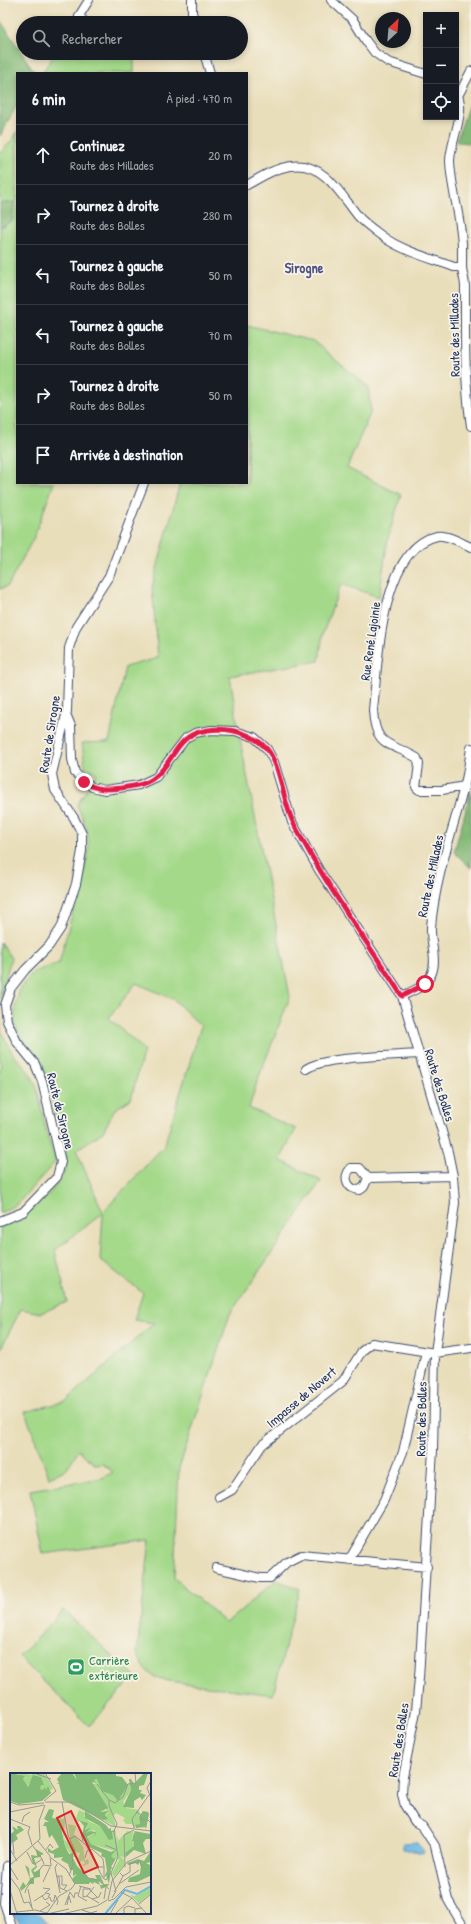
<!DOCTYPE html>
<html lang="fr">
<head>
<meta charset="utf-8">
<style>
  :root { --surface:#171b24; --page:#20242c; --text:#f1f3f6; --muted:#9ea1a6; --line:#363941 }
  body { margin:0; font-family:"Patrick Hand",sans-serif; background:var(--page); color:var(--text) }
  .controls { position:absolute; right:12px; top:12px; display:grid; overflow:hidden; border-radius:0px; box-shadow:0 2px 6px #0003 }
  .controls button { width:36px; height:36px; display:grid; place-items:center; padding:0; border:0; border-bottom:1px solid var(--line); background:var(--surface); color:var(--text); font:20px sans-serif }
  .compass { position:absolute; left:375px; top:12px; width:36px; height:36px; border-radius:50%; background:var(--surface); box-shadow:0 2px 6px #0003; rotate:26deg }
  .stop { position:absolute; width:12px; height:12px; margin:-9px; border:3px solid #e11d48; border-radius:50%; background:#fff }
  .stop.end { background:#e11d48; border-color:#fff; box-shadow:0 1px 4px #0008 }
  .list { margin:0; padding:0; list-style:none }
  h2 { display:flex; justify-content:space-between; align-items:center; height:52px; margin:0; padding:0 16px; font-size:17px }
  h2 small { font-size:13px; font-weight:400; color:var(--muted) }
  .list li { display:grid; grid-template-columns:26px 1fr auto; gap:12px; align-items:center; box-sizing:border-box; height:60px; padding:0 16px; border-top:1px solid var(--line) }
  .list b { display:block; font-size:15px; white-space:nowrap }
  .list p { margin:0; font-size:13px; white-space:nowrap; color:var(--muted) }
  .list em { font-size:13px; font-style:normal; color:var(--muted) }
  .icon { flex:none; width:22px; height:22px; fill:none; stroke:currentColor; stroke-width:2; stroke-linecap:round; stroke-linejoin:round }
  .map { position:relative; flex:none; width:471px; height:1924px; overflow:hidden }
  .search { position:absolute; background:var(--surface); box-shadow:0 2px 6px #0003; left:16px; top:16px; width:232px; height:44px; display:flex; align-items:center; gap:10px; box-sizing:border-box; padding:0 14px; border-radius:22px; color:var(--muted); font-size:15px }
  .panel { position:absolute; background:var(--surface); box-shadow:0 2px 6px #0003; left:16px; top:72px; width:232px; height:412px; border-radius:0px }
  .map>svg:first-child { display:block }
  .green { fill:#a4d98a; stroke:#608474; fill-rule:evenodd }
  .forest { fill:#83b976; stroke:#4f746a }
  .water { fill:#6bb7e5; stroke:#4373a2 }
  .lines { fill:none; stroke-linecap:round; stroke-linejoin:round }
  .minor-casing { stroke:#3a496c; stroke-width:10 }
  .minor { stroke:#fff; stroke-width:8 }
  .route { stroke:#e11d48; stroke-width:5 }
  .labels { text-anchor:middle; stroke-width:3.5; stroke-linejoin:round; paint-order:stroke }
  .street-label { font-size:13px; fill:#1b2f5e; stroke:#f7f3e8 }
  .leisure-label { font-size:13px; fill:#27864d; stroke:#f7f3e8; text-anchor:start }
  .neighbourhood-label { font-size:14px; font-weight:bold; fill:#505487; stroke:#f7f3e8 }
  .inset-river { fill:none; stroke:#6bb7e5; stroke-width:2 }
  .inset-road { fill:none; stroke:#979895; stroke-width:1 }
  .view { fill:#d62828; fill-opacity:0.15; stroke:#d62828; stroke-width:2 }
  .inset-edge { fill:none; stroke:#1b2f5e; stroke-width:2 }
</style>
</head>
<body>
<div class="map">
<svg width="471" height="1924" viewBox="0 0 471 1924">
  <rect width="100%" height="100%" fill="#f7f3e8"/>
  <filter id="ink" filterUnits="userSpaceOnUse"><feTurbulence type="fractalNoise" baseFrequency=".025" numOctaves="2"/><feDisplacementMap in="SourceGraphic" scale="8" xChannelSelector="R" yChannelSelector="G"/><feConvolveMatrix kernelMatrix="1 2 1 2 8 2 1 2 1" color-interpolation-filters="sRGB"/></filter>
  <filter id="wash" filterUnits="userSpaceOnUse"><feTurbulence type="fractalNoise" baseFrequency=".012" numOctaves="4" result="noise"/><feDisplacementMap in="SourceGraphic" scale="16" xChannelSelector="R" yChannelSelector="G"/><feGaussianBlur stdDeviation="0.9" result="paint"/><feColorMatrix in="noise" values="0 0 0 0 0 0 0 0 0 0 0 0 0 0 0 0 0 1.4 0 .05"/><feComposite in="paint" operator="in"/></filter>
  <g filter="url(#wash)">
    <rect width="100%" height="100%" fill="#e9deba"/>
    <path class="green" d="M55 53H134V73H42Z
      M17 131V483H54L34 537 8 586 0 589V227L12 221 14 202 0 204V153L14 138Z
      M247 325 313 341 368 387 371 411 347 468 401 495 388 538 379 597 341 584 323 633 319 661 230 676 239 734 290 997 258 1079 249 1108 296 1129 280 1160 321 1181 230 1314 179 1468 174 1578 226 1623 276 1580 300 1589 273 1695 162 1680C148 1676 142 1665 137 1653L150 1540 43 1554 30 1490 102 1478 113 1472 103 1464 96 1465 78 1450 67 1469 49 1477 25 1412 66 1401 154 1323 134 1320 143 1293 100 1260 103 1213 55 1250 67 1302 41 1313 21 1309 0 1350V1226C21 1224 59 1189 65 1169 66 1165 66 1160 66 1156L43 1065 20 1037 14 1021 16 1004 20 989 33 972 59 963 86 863C92 838 87 828 77 805L97 773 85 767 82 743 109 742 125 667 158 658 152 587 180 483H247ZM136 983 173 999 201 1026 164 1146 103 1212 76 1150 103 1132 114 1110 131 1099 144 1050 109 1018Z
      M0 942 11 958 0 999Z
      M0 1016 1 1031 13 1054 28 1071 36 1084 48 1138 56 1161 17 1204 0 1213Z
      M63 1610 134 1676 89 1726 19 1657Z"/>
    <path class="forest" d="M0 20 35 73H17V105L0 136Z
      M471 98V143L456 142Z
      M14 202 12 221 0 227V204Z
      M471 791V868L454 852Z"/>
    <path class="water" d="M416 1842 424 1851 423 1853 403 1849V1843Z
      M13 1913H38L48 1924H21Z"/>
  </g>
  <g filter="url(#ink)">
    <g class="lines">
      <defs>
        <path id="minor" d="M192 0V12L195 23
          M331 0 353 20 366 41 375 53 388 62 426 74
          M86 23 79 16 89 0
          M179 23 193 19
          M204 53 210 73
          M456 93C468 108 450 142 450 161 451 189 461 216 462 245 462 252 462 259 462 266 462 273 465 280 465 287 465 334 464 379 471 426
          M458 96 471 71
          M247 185C261 177 275 168 291 166 324 161 341 195 358 216 364 223 374 230 382 236 402 251 430 258 454 267H462
          M66 714 71 726 72 759 75 773 92 787 105 790 139 785 156 777 186 738 195 733 211 730 235 731 254 737 267 749 274 762 292 822 319 870 402 996 448 1152 453 1176 455 1203 435 1353 433 1450 419 1678 416 1711 403 1777 402 1794 405 1806 415 1822 422 1826 435 1846 448 1900 462 1924
          M465 786 442 790H419L416 787 419 764 417 758C390 742 375 748 373 710 378 665 380 548 437 536 447 534 461 543 471 547
          M402 996C413 991 426 986 431 975 438 961 430 942 431 927 435 879 452 833 464 787 468 775 469 761 471 748
          M306 1069C325 1056 393 1056 418 1054
          M368 1178 364 1187 360 1190C348 1190 342 1178 351 1168H360L368 1178 453 1176
          M0 1221 23 1212 57 1177 61 1162 42 1081 35 1064 17 1042 7 1021 5 1005 11 988 25 970 49 946 61 928 76 884 82 851V834L74 818 55 790 52 774 67 711 69 648 76 627 109 576 144 483
          M219 1497 232 1490 262 1445 343 1381 362 1351 372 1343 435 1353 471 1348
          M349 1560 384 1500 403 1452 426 1352
          M216 1568 260 1578H270L287 1562 301 1555 427 1567
          M7 1866 4 1903 11 1924"/>
      </defs>
      <use href="#minor" class="minor-casing"/>
      <use href="#minor" class="minor"/>
    </g>
  </g>
  <g class="lines" filter="url(#ink)">
    <path class="route" d="M84 782C96 790 106 790 121 788 133 786 146 785 155 777 171 765 176 740 196 733 219 725 249 730 266 748 281 764 283 804 294 824 325 884 365 939 402 996L425 984"/>
  </g>
  <defs>
    <symbol id="stadium-square" viewBox="-11 -11 22 22"><rect x="-9" y="-9" width="18" height="18" rx="4" fill="#2e9e5b" stroke="#f7f3e8"/><path d="M0-5a6.5 5 0 1 0 0 10a6.5 5 0 1 0 0-10ZM-3.5-1.8h7v3.6h-7Z" fill="#fff"/></symbol>
  </defs>
  <g fill-rule="evenodd">
    <use href="#stadium-square" x="66" y="1657" width="20" height="20"/>
  </g>
  <g class="labels">
    <g class="street-label">
      <text transform="translate(454 335) rotate(-91)" y="5">Route des Millades</text>
      <text transform="translate(370 641) rotate(-82)" y="5">Rue René Lajoinie</text>
      <text transform="translate(49 734) rotate(-81)" y="5">Route de Sirogne</text>
      <text transform="translate(430 876) rotate(-78)" y="5">Route des Millades</text>
      <text transform="translate(440 1085) rotate(73)" y="5">Route des Bolles</text>
      <text transform="translate(61 1111) rotate(76)" y="5">Route de Sirogne</text>
      <text transform="translate(301 1397) rotate(-40)" y="5">Impasse de Novert</text>
      <text transform="translate(421 1419) rotate(-89)" y="5">Route des Bolles</text>
      <text transform="translate(398 1740) rotate(-81)" y="5">Route des Bolles</text>
    </g>
    <g class="leisure-label">
      <text x="89" y="1665">Carrière<tspan x="89" dy="15">extérieure</tspan></text>
    </g>
    <g class="neighbourhood-label">
      <text x="304" y="273">Sirogne</text>
    </g>
  </g>
  <g transform="translate(10 1773)">
    <rect width="141" height="141" fill="#e9deba"/>
    <path d="M9 0 22 2 21 0H34L43 15 40 18 38 14 36 17 35 15 33 18 30 16 31 4 25 2 17 14 13 6 15 4 10 3ZM87 6 103 21 111 22 120 10 121 17 113 29 116 35 129 37 130 52H125V56L122 51H116L113 47 115 45 106 40 103 43 106 54 93 47 98 39 90 40 97 38 82 12 86 10 84 7ZM69 37 76 40 74 43 80 49 90 53 100 67 102 59H104L108 71 107 63 109 67 117 58 123 59 122 68 130 76H123V74L115 80 116 85 110 83 114 87V92L104 104 102 100 109 87 108 85 105 87V84L104 86 101 85V80L105 78 81 71 77 65 84 60 85 62 86 59 84 57 76 60 77 50 71 47 68 49 66 45ZM50 44 52 47 55 44 54 66 61 73 58 51 66 53 64 61 73 74 75 88 78 86 79 90 74 93 71 92 75 91 73 87 70 89 68 85 70 80 67 79 66 84H63L55 73 53 60 49 53ZM141 113V120L129 130 120 122 125 123Z" fill="#a4d98a"/>
    <path d="M0 0 15 3 13 6 18 14 23 2 31 4 34 12H31L30 16 33 17 35 14 36 17 38 13 41 20 32 28 9 31 0 28ZM52 0H62L67 7 64 0H106V3L112 4 118 12 108 28 103 22 92 18 87 6 84 7 86 10 82 9 98 35 90 39 98 38 95 42 98 46 93 47 53 27 49 11 46 10H49L47 6ZM134 0H138L134 12 129 13V17H132L130 20 136 22 132 27 130 24 124 28V35L113 34 121 17 119 6H121L124 11ZM39 36 44 37 42 45 49 46 55 73 59 81 63 80V85L67 93 79 105 87 106 85 102H90L94 111H99L96 102 95 104H94L97 98 95 85 91 83 92 80 79 74 72 63 74 53 69 47 78 50 75 57 81 54 76 60 80 58 86 59 85 63 84 60 77 64 81 71 101 79 106 77 101 83 104 86 105 84V87L101 94 103 95 101 96 99 111 98 113 91 116 90 112H95L88 107 90 112 84 109 83 111 80 109 79 111H65L62 106 67 101 63 103V97H60L58 91 51 87 53 84 44 85V81L38 79V75L42 78 49 74 42 62 39 65 36 53H33L35 49H39L34 46ZM75 38 96 52 99 56 101 55V58L105 57 108 72 105 59H102L103 66 99 67 90 53 75 45ZM133 38 138 39 139 41 136 56 135 54 126 55 125 52 130 51 129 44ZM2 53 8 57 7 53H10L14 57 6 62 8 66 1 71 2 74 0 62 4 58ZM124 58 140 61V66H136L133 70 136 81 124 77 116 84 115 80 124 73V69L122 68 124 59 126 63ZM26 76 34 81 31 82V84L24 85 27 94 23 98 25 99 30 96V104L24 105V111H19L11 118 10 115 13 109 16 113 20 106 15 92 19 95 20 105 24 104 21 97 26 93 23 91 21 82 27 83ZM141 78V89L136 90 140 92V103L127 109H118L119 105 130 101 131 92 130 89 128 92 125 90 118 92 117 90 128 86 134 88Z" fill="#83b976"/>
    <path class="inset-river" d="M95 141 115 117 127 121 141 113"/>
    <path class="inset-road" d="M24 0 41 6M141 8 137 15 141 25M87 11 99 27M34 28 46 18 35 0M0 29 9 32 34 30M35 29H63L101 53 141 58M52 29 58 62 65 78 62 82 63 92 59 103M0 39 34 32M126 39 130 41 132 47H138L141 50M62 41 69 53 73 68M0 46 20 54 18 59 22 72M12 49 14 43 20 39M124 55 122 46 139 22M2 60 4 81M60 66 65 63 76 72 93 105 96 107 101 100M28 68 40 83 41 93M95 72 107 77M23 73 32 86M0 76 7 88M36 77 40 71 43 75M17 79 23 91M41 85 56 96 65 111 61 116 49 123M75 85 77 78 82 76 93 86 94 94M25 91 32 86 34 91M47 91 45 95 50 120M0 92 30 66 29 48 35 32M0 94 8 107M88 94H94V105M115 94 114 62 124 57M74 99 78 105 88 107 99 116M47 103H52V112H57L54 116M113 103 120 99V91L130 88 131 93M0 104 9 116 14 130 19 129 23 137M47 104H49L50 115 57 118M33 109 40 94M109 111 113 103 110 100M69 113 81 116M71 113 68 123 77 128M84 114 77 123 89 130M33 115 40 116 35 120 40 121 38 124M18 116 22 135M0 117 7 141M60 119 64 125 65 120H68M104 119 109 111 129 97M111 119 122 125M15 120 16 116 33 92 41 93M32 123 35 127 40 124 41 128H45M77 123 73 124V116H79L87 124M102 125 106 118 101 100 108 84 104 58 107 51 99 33V27L105 30 113 24 118 11 126 10 125 0M122 125 137 141M82 126 89 124 91 119M94 126 96 114M44 127 45 122 48 128 47 132M98 127 102 108 117 89 141 78M24 128 35 121M98 128 104 126 116 114 141 109M129 131 141 121M55 132 60 119M57 132 59 123 61 130M25 137 37 140M72 137 81 140 87 138M30 138 40 132 36 129M7 139 25 137M37 140 49 123M37 141 59 136M52 141 87 133 97 127M100 141 108 127M105 141 122 125M114 141V135L118 133 125 135M125 141V136L132 135"/>
    <path class="view" d="M61 38 88 94 74 100 47 45Z"/>
    <rect width="141" height="141" class="inset-edge"/>
  </g>
</svg>
<div class="controls">
<button>+</button>
<button>−</button>
<button><svg class="icon" aria-label="locate" viewBox="0 0 24 24"><circle cx="12" cy="12" r="6"/><path d="M12 2v4M12 18v4M2 12h4M18 12h4"/></svg></button>
</div>
<svg class="compass" viewBox="-18 -18 36 36"><path d="M0-13l5 13h-10z" fill="#e53935"/><path d="M0 13l5-13h-10z" fill="#9ea1a6"/></svg>
<div class="stop" style="left:425px;top:984px"></div>
<div class="stop end" style="left:84px;top:782px"></div>
<div class="search"><svg class="icon" aria-label="search" viewBox="0 0 24 24"><circle cx="10" cy="10" r="6"/><path d="M15 15l6 6"/></svg>Rechercher</div>
<section class="panel">
<h2>6 min<small>À pied · 470 m</small></h2>
<ul class="list">
<li><svg class="icon" aria-label="ahead" viewBox="0 0 24 24"><path d="M12 20V5M6 11l6-6 6 6"/></svg><div><b>Continuez</b><p>Route des Millades</p></div><em>20 m</em></li>
<li><svg class="icon" aria-label="right" viewBox="0 0 24 24"><path d="M7 20v-9h11M14 6l5 5-5 5"/></svg><div><b>Tournez à droite</b><p>Route des Bolles</p></div><em>280 m</em></li>
<li><svg class="icon" aria-label="left" viewBox="0 0 24 24"><path d="M17 20v-9H6M10 6l-5 5 5 5"/></svg><div><b>Tournez à gauche</b><p>Route des Bolles</p></div><em>50 m</em></li>
<li><svg class="icon" aria-label="left" viewBox="0 0 24 24"><path d="M17 20v-9H6M10 6l-5 5 5 5"/></svg><div><b>Tournez à gauche</b><p>Route des Bolles</p></div><em>70 m</em></li>
<li><svg class="icon" aria-label="right" viewBox="0 0 24 24"><path d="M7 20v-9h11M14 6l5 5-5 5"/></svg><div><b>Tournez à droite</b><p>Route des Bolles</p></div><em>50 m</em></li>
<li><svg class="icon" aria-label="arrive" viewBox="0 0 24 24"><path d="M6 21V4h12l-3 4 3 4H6"/></svg><div><b>Arrivée à destination</b></div></li>
</ul>
</section>
</div>
</body>
</html>
